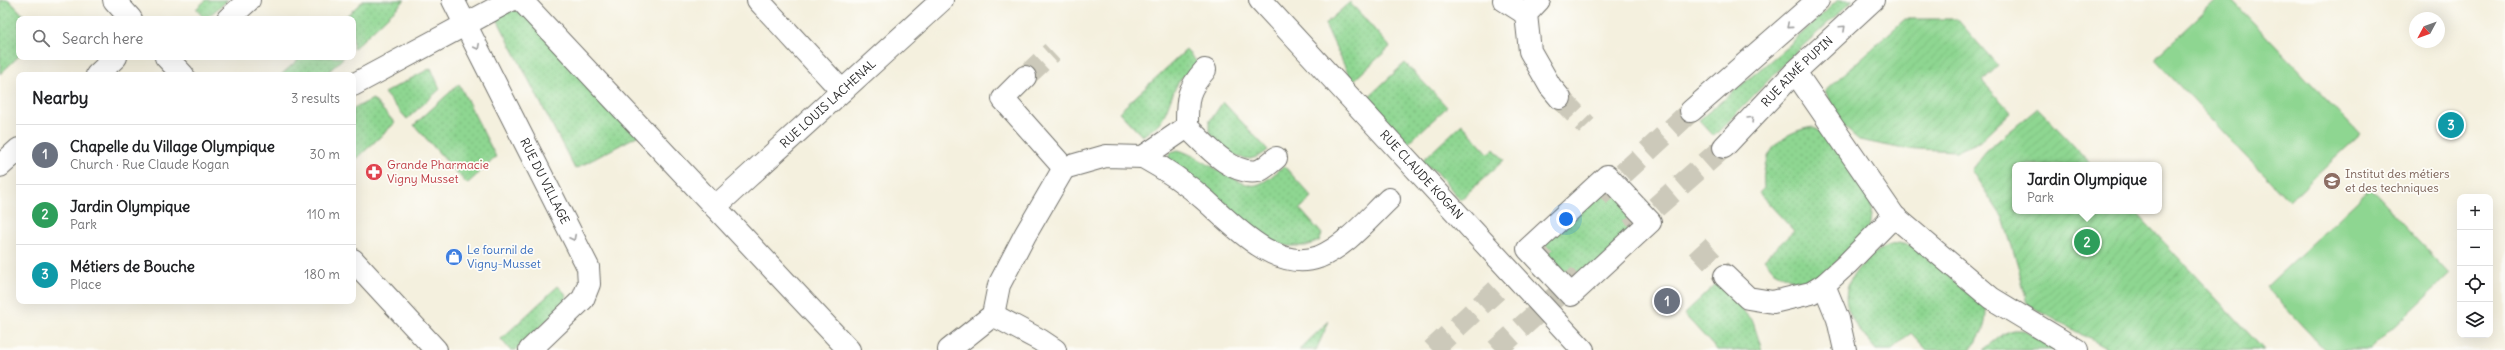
<!DOCTYPE html>
<html lang="en">
<head>
<meta charset="utf-8">
<style>
  :root { --surface:#fff; --page:#f2f2f2; --text:#202124; --muted:#757577; --line:#e0e0e0; --accent:#b5179e }
  body { margin:0; font-family:Delius,sans-serif; background:var(--page); color:var(--text) }
  .controls { position:absolute; right:12px; bottom:12px; display:grid; overflow:hidden; border-radius:8px; box-shadow:0 4px 16px #0002 }
  .controls button { width:36px; height:36px; display:grid; place-items:center; padding:0; border:0; border-bottom:1px solid var(--line); background:var(--surface); color:var(--text); font:20px sans-serif }
  .compass { position:absolute; left:2409px; top:12px; width:36px; height:36px; border-radius:50%; background:var(--surface); box-shadow:0 4px 16px #0002; rotate:229deg }
  .you { position:absolute; left:1566px; top:219px; width:14px; height:14px; margin:-10px; border:3px solid #fff; border-radius:50%; background:#1a73e8; box-shadow:0 0 0 6px #1a73e833 }
  .badge { display:grid; place-items:center; width:26px; height:26px; border-radius:50%; background:var(--accent); color:#fff; font-size:13px; font-weight:700 }
  .pin { position:absolute; translate:-50% -50%; border:2px solid #fff; box-shadow:0 1px 4px #0006 }
  .popup { position:absolute; left:2012px; top:162px; width:150px; height:52px; box-sizing:border-box; display:grid; place-content:center; border-radius:8px; background:var(--surface); filter:drop-shadow(0 1px 3px #0005); font-size:13px; white-space:nowrap; color:var(--muted) }
  .popup b { font-size:15px; color:var(--text) }
  .popup::after { content:''; position:absolute; left:50%; top:100%; margin-left:-8px; border:8px solid transparent; border-top-color:var(--surface) }
  .list { margin:0; padding:0; list-style:none }
  h2 { display:flex; justify-content:space-between; align-items:center; height:52px; margin:0; padding:0 16px; font-size:17px }
  h2 small { font-size:13px; font-weight:400; color:var(--muted) }
  .list li { display:grid; grid-template-columns:26px 1fr auto; gap:12px; align-items:center; box-sizing:border-box; height:60px; padding:0 16px; border-top:1px solid var(--line) }
  .list b { display:block; font-size:15px; white-space:nowrap }
  .list p { margin:0; font-size:13px; white-space:nowrap; color:var(--muted) }
  .list em { font-size:13px; font-style:normal; color:var(--muted) }
  .icon { flex:none; width:22px; height:22px; fill:none; stroke:currentColor; stroke-width:2; stroke-linecap:round; stroke-linejoin:round }
  .map { position:relative; flex:none; width:2505px; height:350px; overflow:hidden }
  .search { position:absolute; background:var(--surface); box-shadow:0 4px 16px #0002; left:16px; top:16px; width:340px; height:44px; display:flex; align-items:center; gap:10px; box-sizing:border-box; padding:0 14px; border-radius:8px; color:var(--muted); font-size:15px }
  .panel { position:absolute; background:var(--surface); box-shadow:0 4px 16px #0002; left:16px; top:72px; width:340px; height:232px; border-radius:8px }
  .map>svg:first-child { display:block }
  .grass { fill:url(#grass-dots); stroke:#5c805e }
  .garden { fill:url(#garden-furrows); stroke:#5c805e }
  .pitch { fill:#8ed691; stroke:#5c805e }
  .lines { fill:none; stroke-linecap:round; stroke-linejoin:round }
  .minor-tunnel { stroke:#ccc9ba; stroke-width:22; stroke-dasharray:22 11; stroke-linecap:butt }
  .minor-casing { stroke:#71706a; stroke-width:24 }
  .minor { stroke:#fff; stroke-width:22 }
  .oneway { stroke:#a0a0a0 }
  .labels { text-anchor:middle; stroke-width:3.5; stroke-linejoin:round; paint-order:stroke }
  .street-label { font-size:12px; fill:#2b2b2b; stroke:#fdfcf7 }
  .health-label { font-size:12px; fill:#be3a42; stroke:#fdfcf7; text-anchor:start }
  .education-label { font-size:12px; fill:#785e54; stroke:#fdfcf7; text-anchor:start }
  .shop-label { font-size:12px; fill:#366cbe; stroke:#fdfcf7; text-anchor:start }
</style>
</head>
<body>
<div class="map">
<svg width="2505" height="350" viewBox="0 0 2505 350">
  <defs>
    <pattern id="grass-dots" width="8" height="8" patternUnits="userSpaceOnUse"><rect width="8" height="8" fill="#8ed691"/><path d="M2 2h.1M6 6h.1" fill="none" stroke="#7bb87d" stroke-width="1.8" stroke-linecap="round"/></pattern>
    <pattern id="garden-furrows" width="10" height="10" patternUnits="userSpaceOnUse"><rect width="10" height="10" fill="#8ed691"/><path d="M-1 1l2-2M0 10L10 0M9 11l2-2" fill="none" stroke="#7bb87d"/></pattern>
  </defs>
  <rect width="100%" height="100%" fill="#fdfcf7"/>
  <filter id="ink" filterUnits="userSpaceOnUse"><feTurbulence type="fractalNoise" baseFrequency=".025" numOctaves="2"/><feDisplacementMap in="SourceGraphic" scale="8" xChannelSelector="R" yChannelSelector="G"/><feConvolveMatrix kernelMatrix="1 2 1 2 8 2 1 2 1" color-interpolation-filters="sRGB"/></filter>
  <filter id="wash" filterUnits="userSpaceOnUse"><feTurbulence type="fractalNoise" baseFrequency=".012" numOctaves="4" result="noise"/><feDisplacementMap in="SourceGraphic" scale="16" xChannelSelector="R" yChannelSelector="G"/><feGaussianBlur stdDeviation="0.9" result="paint"/><feColorMatrix in="noise" values="0 0 0 0 0 0 0 0 0 0 0 0 0 0 0 0 0 1.4 0 .05"/><feComposite in="paint" operator="in"/></filter>
  <g filter="url(#wash)">
    <rect width="100%" height="100%" fill="#f4f0de"/>
    <path class="grass" d="M0 0H9L27 19H19V56L0 74Z
      M206 0H228L205 19 196 9Z
      M364 0H405L353 49V19H343Z
      M1838 0H1853L1793 55 1714 136 1699 120 1787 47Z
      M1350 2 1390 47 1352 82 1325 24Z
      M518 4 639 135 575 169 495 15Z
      M1186 50 1198 63C1192 69 1183 75 1178 83 1164 108 1170 120 1142 136L1119 112Z
      M301 57H344L325 75H281Z
      M1405 63 1447 107 1405 146 1365 100Z
      M431 68 440 89 407 119 384 93Z
      M459 84 496 157 467 184 414 125Z
      M373 99 395 123 353 162V109Z
      M1223 102 1268 150C1244 171 1224 150 1209 131V122Z
      M1462 124 1488 153 1494 149 1504 160 1460 200 1437 172 1421 162Z
      M1813 127 1827 138 1866 185 1872 207 1869 230 1824 274 1809 281H1793L1774 271 1764 259 1794 231 1759 193 1764 188C1760 153 1780 132 1813 127Z
      M1178 150C1197 154 1242 189 1256 185 1267 182 1275 173 1284 166L1312 197 1300 209 1322 234 1319 241 1306 246H1288L1266 240 1170 163 1168 158 1171 152Z
      M1607 176 1650 222 1571 295 1528 249Z
      M1898 243 1913 246 1986 306C1986 328 1983 333 1969 350H1927L1911 333 1892 350H1876C1854 324 1832 301 1858 269 1870 255 1881 247 1898 243Z
      M1718 282 1753 322 1762 350H1717L1684 314Z
      M558 286 565 293 567 301 516 350H510L501 339Z
      M1329 321 1316 350H1299Z
      M2014 330H2022L2059 350H1983L2005 333Z"/>
    <path class="garden" d="M1905 19H1957L1998 66 1982 81 2011 112 1979 142 1957 151 1899 148 1859 140 1843 126 1825 91Z
      M2038 108 2092 165H2015V211H2135L2264 350H2109L2027 304 2018 266 2003 218 1971 170 1986 151Z"/>
    <path class="pitch" d="M2216 0H2232L2360 135 2289 201 2154 59Z
      M2370 189 2450 274 2370 350H2325L2266 287Z"/>
  </g>
  <g filter="url(#ink)">
    <g class="lines">
      <path class="minor-tunnel" d="M1025 77 1052 52
        M1560 98 1587 126
        M1599 196 1691 111
        M1631 229 1724 147
        M1697 246 1725 276
        M1432 350 1549 242
        M1496 350 1579 276"/>
      <defs>
        <g id="minor">
          <path d="M114 0 131 19"/>
          <path id="s1" d="M453 0 588 267 589 284 583 299 530 350"/>
          <path d="M521 0 849 350"/>
          <path d="M758 0 842 91"/>
          <path id="s2" d="M1260 0 1583 350"/>
          <path d="M1504 0 1526 14"/>
          <path d="M1539 0 1526 14 1530 51 1550 86 1560 98"/>
          <path d="M228 19 249 0"/>
          <path d="M166 57 183 75"/>
          <path d="M1795 72 1894 216 1991 298 2077 350"/>
          <path d="M97 75 116 57"/>
          <path d="M1025 77 1003 99 1064 168 1106 156 1143 157 1187 127C1187 100 1186 91 1205 70"/>
          <path d="M353 85 511 0"/>
          <path d="M1691 111 1818 0"/>
          <path d="M1187 127C1205 144 1231 176 1258 171 1264 169 1271 162 1276 158"/>
          <path id="s3" d="M1724 147 1795 72 1873 0"/>
          <path d="M1143 157C1165 169 1186 183 1205 200 1233 225 1276 273 1319 257 1346 246 1368 219 1389 199"/>
          <path d="M0 166 19 149"/>
          <path d="M1607 176 1650 222 1571 295 1528 249Z"/>
          <path id="s4" d="M715 207 942 0"/>
          <path d="M353 260 436 350"/>
          <path d="M1725 276 1748 298 1773 302 1811 293 1824 285 1847 264 1894 216"/>
          <path d="M1824 285 1838 319 1845 350"/>
          <path d="M993 315 1040 340 1055 350"/>
          <path d="M949 350 993 315 999 285 1025 235 1064 168"/>
        </g>
      </defs>
      <use href="#minor" class="minor-casing"/>
      <use href="#minor" class="minor"/>
    </g>
    <defs><path id="oneway-chevron" d="M-2-3.5L2.5 0L-2 3.5" fill="none" stroke-width="1.6" stroke-linecap="round" stroke-linejoin="round"/></defs>
    <g class="oneway">
      <use href="#oneway-chevron" transform="translate(1789 26) rotate(139)"/>
      <use href="#oneway-chevron" transform="translate(1843 28) rotate(-43)"/>
      <use href="#oneway-chevron" transform="translate(477 47) rotate(63)"/>
      <use href="#oneway-chevron" transform="translate(1751 119) rotate(-46)"/>
      <use href="#oneway-chevron" transform="translate(573 238) rotate(63)"/>
    </g>
  </g>
  <defs>
    <symbol id="pharmacy-disc" viewBox="-11 -11 22 22"><circle r="9.5" fill="#e0444e" stroke="#fdfcf7"/><path d="M-2-6h4v4h4v4h-4v4h-4v-4h-4v-4h4Z" fill="#fff"/></symbol>
    <symbol id="university-disc" viewBox="-11 -11 22 22"><circle r="9.5" fill="#8d6e63" stroke="#fdfcf7"/><path d="M0-5L7-2L0 1L-7-2ZM-4 1L0 2.5L4 1V4Q0 6-4 4Z" fill="#fff"/></symbol>
    <symbol id="shop-disc" viewBox="-11 -11 22 22"><circle r="9.5" fill="#3f7fe0" stroke="#fdfcf7"/><path d="M-5-2.5h2.3a2.7 3.5 0 0 1 5.4 0H5L5.5 6h-11ZM-1.5-2.5h3a1.5 2.3 0 0 0-3 0Z" fill="#fff"/></symbol>
  </defs>
  <g fill-rule="evenodd">
    <use href="#pharmacy-disc" x="364" y="162" width="20" height="20"/>
    <use href="#university-disc" x="2322" y="171" width="20" height="20"/>
    <use href="#shop-disc" x="444" y="247" width="20" height="20"/>
  </g>
  <g class="labels">
    <g class="street-label">
      <text dy="4" stroke="none"><textPath href="#s3" startOffset="105">RUE AIMÉ PUPIN</textPath></text>
      <text dy="4" stroke="none"><textPath href="#s4" startOffset="153">RUE LOUIS LACHENAL</textPath></text>
      <text dy="4" stroke="none"><textPath href="#s2" startOffset="238">RUE CLAUDE KOGAN</textPath></text>
      <text dy="4" stroke="none"><textPath href="#s1" startOffset="203">RUE DU VILLAGE</textPath></text>
    </g>
    <g class="health-label">
      <text x="387" y="169">Grande Pharmacie<tspan x="387" dy="14">Vigny Musset</tspan></text>
    </g>
    <g class="education-label">
      <text x="2345" y="178">Institut des métiers<tspan x="2345" dy="14">et des techniques</tspan></text>
    </g>
    <g class="shop-label">
      <text x="467" y="254">Le fournil de<tspan x="467" dy="14">Vigny-Musset</tspan></text>
    </g>
  </g>
</svg>
<div class="controls">
<button>+</button>
<button>−</button>
<button><svg class="icon" aria-label="locate" viewBox="0 0 24 24"><circle cx="12" cy="12" r="6"/><path d="M12 2v4M12 18v4M2 12h4M18 12h4"/></svg></button>
<button><svg class="icon" aria-label="layers" viewBox="0 0 24 24"><path d="M12 4l9 5-9 5-9-5zM3 14l9 5 9-5"/></svg></button>
</div>
<svg class="compass" viewBox="-18 -18 36 36"><path d="M0-13l5 13h-10z" fill="#e53935"/><path d="M0 13l5-13h-10z" fill="#757577"/></svg>
<div class="you"></div>
<div class="pin badge" style="left:1667px;top:301px;background:#6b7280">1</div>
<div class="pin badge" style="left:2087px;top:242px;background:#2e9e5b">2</div>
<div class="popup"><b>Jardin Olympique</b>Park</div>
<div class="pin badge" style="left:2451px;top:125px;background:#0f9aa8">3</div>
<div class="search"><svg class="icon" aria-label="search" viewBox="0 0 24 24"><circle cx="10" cy="10" r="6"/><path d="M15 15l6 6"/></svg>Search here</div>
<section class="panel">
<h2>Nearby<small>3 results</small></h2>
<ul class="list">
<li><span class="badge" style="background:#6b7280">1</span><div><b>Chapelle du Village Olympique</b><p>Church · Rue Claude Kogan</p></div><em>30 m</em></li>
<li><span class="badge" style="background:#2e9e5b">2</span><div><b>Jardin Olympique</b><p>Park</p></div><em>110 m</em></li>
<li><span class="badge" style="background:#0f9aa8">3</span><div><b>Métiers de Bouche</b><p>Place</p></div><em>180 m</em></li>
</ul>
</section>
</div>
</body>
</html>
